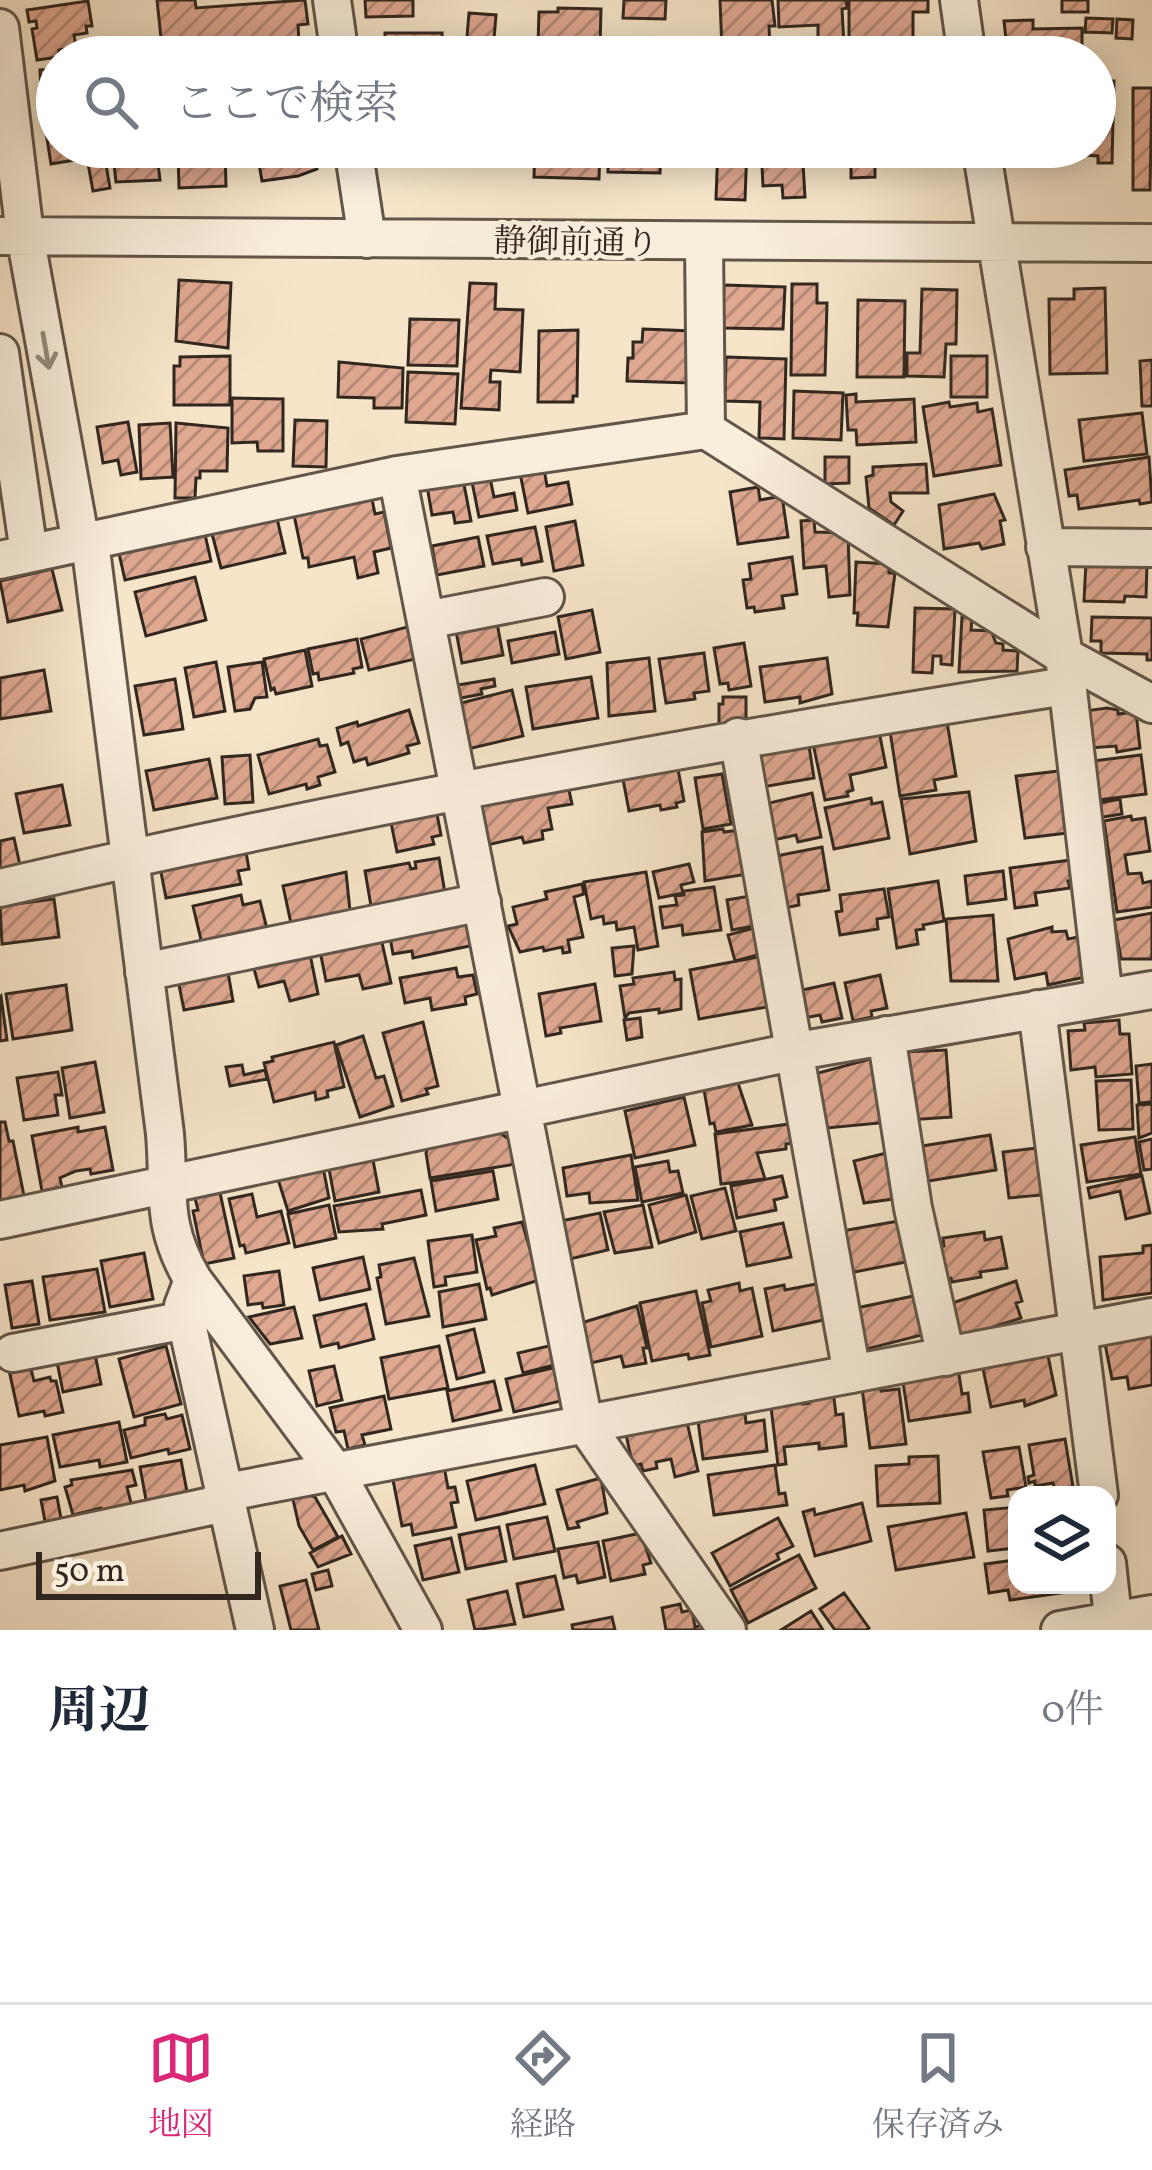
<!DOCTYPE html>
<html lang="ja">
<head>
<meta charset="utf-8">
<style>
  :root { --surface:#fff; --page:#f2f2f3; --text:#1f2937; --muted:#747a83; --line:#e0e1e3; --accent:#db2777 }
  body { margin:0; font-family:Vollkorn,"Noto Serif JP",serif; background:var(--page); color:var(--text) }
  .controls { position:absolute; right:36px; bottom:36px; display:grid; overflow:hidden; border-radius:24px; box-shadow:0 6px 30px #0003 }
  .controls button { width:108px; height:108px; display:grid; place-items:center; padding:0; border:0; border-bottom:3px solid var(--line); background:var(--surface); color:var(--text); font:60px sans-serif }
  .scale { position:absolute; left:36px; bottom:30px; width:225px; box-sizing:border-box; padding-left:12px; border:6px solid #31271f; border-top:0; font-size:33px; line-height:42px; white-space:nowrap; color:#31271f; -webkit-text-stroke:9px #f9eedc; paint-order:stroke }
  .list { margin:0; padding:0; list-style:none }
  h2 { display:flex; justify-content:space-between; align-items:center; height:156px; margin:0; padding:0 48px; font-size:51px }
  h2 small { font-size:39px; font-weight:400; color:var(--muted) }
  .icon { flex:none; width:66px; height:66px; fill:none; stroke:currentColor; stroke-width:2; stroke-linecap:round; stroke-linejoin:round }
  .map { position:relative; flex:none; width:1152px; height:1630px; overflow:hidden }
  .search { position:absolute; background:var(--surface); box-shadow:0 6px 30px #0003; left:36px; right:36px; top:36px; height:132px; display:flex; align-items:center; gap:30px; box-sizing:border-box; padding:0 42px; border-radius:66px; color:var(--muted); font-size:45px }
  .sheet { height:372px; background:var(--surface) }
  nav { display:flex; justify-content:space-around; align-items:center; box-sizing:border-box; height:168px; border-top:3px solid var(--line); background:var(--surface); font-size:33px; color:var(--muted) }
  nav a { display:grid; justify-items:center; gap:6px }
  nav .on { color:var(--accent) }
  .map>svg:first-child { display:block }
  .building { fill:url(#building-hatch); stroke:#31271f; stroke-width:3 }
  .lines { fill:none; stroke-linecap:round; stroke-linejoin:round }
  .minor-casing { stroke:#62564a; stroke-width:42 }
  .minor { stroke:#f9eedc; stroke-width:36 }
  .oneway { stroke:#958a7e }
  .labels { text-anchor:middle; stroke-width:9; stroke-linejoin:round; paint-order:stroke }
  .street-label { font-size:33px; fill:#31271f; stroke:#f9eedc }
</style>
</head>
<body>
<div class="map">
<svg width="1152" height="1630" viewBox="0 0 1152 1630">
  <defs>
    <pattern id="building-hatch" width="6" height="6" patternUnits="userSpaceOnUse" patternTransform="scale(3)"><rect width="6" height="6" fill="#dfa891"/><path d="M-1 1l2-2M0 6l6-6M5 7l2-2" fill="none" stroke="#b58976"/></pattern>
  </defs>
  <rect width="100%" height="100%" fill="#f6e5c9"/>
  <filter id="stains"><feTurbulence type="fractalNoise" baseFrequency=".00167" numOctaves="4"/><feColorMatrix values="0 0 0 0 .2 0 0 0 0 .09 0 0 0 0 .02 0 0 0 .5 -.17"/></filter>
  <radialGradient id="worn" r=".72"><stop offset=".6" stop-color="#630" stop-opacity="0"/><stop offset="1" stop-color="#630" stop-opacity=".3"/></radialGradient>
  <path class="building" d="M157 0H195L196 8 305 0 308 24 298 25 299 43 163 57Z
    M365 0H413V16L366 17Z
    M624 0H666L665 19 623 18Z
    M720 0H772L775 26H769L770 49 722 50Z
    M778 0H846L847 8 842 9 844 46 818 47V25L779 27Z
    M849 0H928V12H913V42H849Z
    M1062 0H1088V12H1062Z
    M88 1 92 26H86L87 33 74 35 76 47 59 50V57L37 60 32 29 37 28 36 21 29 22 27 10Z
    M558 8 601 9 600 46 538 45 539 12H558Z
    M469 13 496 15 494 39 467 37Z
    M1086 18 1113 19 1112 33 1085 32Z
    M1117 19 1133 20 1132 39 1116 38Z
    M1033 20V29L1082 28V57H1008L1004 21Z
    M385 33H442L443 57H385Z
    M57 69V109L42 110 40 70Z
    M1095 81H1114L1112 163H1098V156L1083 155 1084 147H1095Z
    M1133 88H1152L1150 190H1133Z
    M57 124V147H103L110 188 93 191 87 158 51 164 45 126Z
    M112 147H156L160 180 116 182Z
    M256 147H313L317 169 298 176 262 181Z
    M535 147H600L599 179 534 177Z
    M608 147H661L660 173 608 172Z
    M718 147H747L745 200 716 199Z
    M761 147H802L805 197 783 198 782 185 763 186Z
    M851 147H888L875 149V177L851 178Z
    M891 147H946V154L929 153V159L905 158V166H890Z
    M225 150 226 186 179 188 178 152Z
    M179 280 231 283 228 348 176 341Z
    M470 283 496 284 495 309 523 310 520 372 491 370 490 382H500L499 410 461 408Z
    M792 284H817V303H827L825 375H791Z
    M724 285 785 287 783 329 722 328Z
    M1105 288 1107 373 1050 374 1049 299H1074V289Z
    M922 289 957 290 956 344H946L944 377 907 376V353H920Z
    M858 300 905 301 904 377H857Z
    M410 319 459 320 457 366 408 365Z
    M643 329 692 331 690 383 627 381 628 358H633V342H642Z
    M578 330 577 396H573V402H538L539 331Z
    M230 356V405H174V366H180V357Z
    M951 356H987V397H951Z
    M726 357 786 359 784 439 759 438 760 402 725 401Z
    M1152 360V406H1142L1140 361Z
    M339 362 403 368 402 408H374V398L338 397Z
    M408 372 458 374 455 424 406 422Z
    M794 391 843 393 841 440 793 438Z
    M856 394V402L914 399 916 442 857 445 856 430H848L846 395Z
    M232 398 283 399V451H258L257 442 232 443Z
    M949 402 950 407 977 403 978 412 992 409 1001 465 934 476 923 407Z
    M1142 413 1147 454 1084 461 1079 420Z
    M295 420 327 421 326 467 293 466Z
    M128 422 137 472 121 475 118 460 103 463 97 427Z
    M170 423 173 477 141 479 139 425Z
    M176 423 228 428 227 471H200V478H196L195 498H175Z
    M825 457H849V483L825 484Z
    M1149 457 1152 502 1140 504 1139 500 1079 509 1077 495 1069 496 1065 470Z
    M543 463 547 486 568 482 572 504 528 513 519 468Z
    M926 464 928 493H890L891 502 903 511 894 525 869 508 866 477 873 475V467Z
    M489 473 494 497 514 493 517 510 479 517 471 477Z
    M463 479 471 521 455 523 453 512 432 515 427 486Z
    M758 487 760 500 782 496 788 537 738 544 730 492Z
    M994 494 1005 520 1000 521 1004 544 982 549 979 543 944 549 939 505Z
    M372 499 375 514 384 512 391 548 374 552 378 573 358 578 354 557 309 567 308 558H303L294 515Z
    M276 514 285 553 221 568 211 530Z
    M814 520 815 532 848 533 850 595 829 597 826 566 804 568 801 521Z
    M575 521 583 565 554 571 546 527Z
    M535 527 542 561 522 565 521 559 493 564 487 536Z
    M204 530 211 561 125 580 118 549Z
    M478 537 484 566 437 575 432 546Z
    M792 557 797 594 782 596 784 608 755 612 754 607 747 608 743 580 751 579 749 564Z
    M856 562 889 564V573H895L888 627 857 625 858 613H854Z
    M1086 562 1147 564 1146 597 1125 596 1124 602 1084 601Z
    M52 569 62 610 8 622 0 581Z
    M195 577 206 620 146 636 135 592Z
    M915 608 955 609 952 665 941 664V656H933L932 673 913 672Z
    M592 610 600 652 566 659 558 617Z
    M962 617H972L971 630 991 631 996 643 1003 644V650L1018 651 1017 671 959 672Z
    M1092 617 1152 618V660H1147V654L1101 653V641H1091Z
    M497 623 503 655 462 663 456 631Z
    M407 627 415 659 369 670 361 639Z
    M555 632 559 654 512 663 508 641Z
    M357 639 362 667 353 669 354 673 319 680 318 673 313 674 308 649Z
    M744 643 751 686 729 690 728 683 720 684 714 648Z
    M305 650 312 686 276 694 274 688 271 690 264 659Z
    M704 653 709 691 694 693 695 699 666 703 659 659Z
    M649 658 655 711 609 716 607 663Z
    M827 658 832 694 800 703V697L765 702 760 667Z
    M216 662 225 711 194 717 185 668Z
    M262 662 267 697 255 698 250 709 235 711 228 667Z
    M44 670 51 711 0 719V678Z
    M591 677 598 718 533 729 526 687Z
    M175 679 183 729 144 735 135 686Z
    M494 679 495 686 481 689 482 694 461 698 458 685Z
    M512 690 523 736 468 749 457 704Z
    M723 697H746V727H719V704H723Z
    M1107 708 1118 710V714L1136 712 1140 748 1117 752 1116 746 1090 748 1085 711Z
    M409 710 419 743 407 746 409 753 368 765 366 758 354 762 348 742 341 745 337 728 357 722 358 726Z
    M947 722 956 776 934 780 936 790 900 796 890 731Z
    M878 726 886 767 850 775 853 790 847 792 848 796 825 800 812 739Z
    M318 739 320 746 327 745 335 772 318 777 320 785 307 789 306 784 269 794 258 755Z
    M809 746 814 778 762 787 757 755Z
    M250 755 253 802 225 804 222 757Z
    M1141 755 1146 794 1098 800 1093 761Z
    M209 759 217 798 154 810 146 771Z
    M677 764 684 801 676 803 677 807 661 810 660 805 629 811 622 774Z
    M1059 771 1068 833 1025 838 1016 776Z
    M722 774 731 824 703 829 695 778Z
    M567 781 572 804 548 808 552 829 542 831 543 839 524 843 522 837 487 845 479 806 488 805 486 798Z
    M62 785 70 825 24 833 16 794Z
    M969 792 976 841 910 854 901 799Z
    M812 793 821 837 798 842 796 835 769 841 761 805Z
    M871 798 872 804 882 802 889 838 834 849 825 808Z
    M1120 799 1122 814 1097 818 1095 804Z
    M436 809 441 835 432 837 434 844 397 852 390 818Z
    M1131 816 1132 820 1145 818 1150 851 1125 855 1128 874 1141 873 1143 883 1152 881V907L1117 912 1104 821Z
    M723 829 724 832 740 830 747 874 705 881 702 832Z
    M14 838 21 870 0 875V841Z
    M244 841 249 869 238 871 241 884 166 898 158 857Z
    M822 847 829 890 798 895 799 905 780 909 771 857Z
    M439 858 445 893 371 906 365 871 409 863 411 869 416 868 415 862Z
    M1071 860 1074 880 1068 881 1070 888 1035 893 1037 905 1015 908 1010 868Z
    M689 864 694 882 681 885 683 893 659 898 653 872Z
    M1003 871 1006 899 968 904 965 876Z
    M346 872 350 911 292 928 283 886Z
    M646 872 658 946 638 950 634 927 617 930 616 922 604 924 603 916 591 919 584 882Z
    M938 881 944 921 923 925 924 929 916 930 918 944 897 948 888 889Z
    M582 884 584 894 574 897 583 937 568 940 570 952 563 953 562 947 544 951 543 947 520 952 508 926 517 924 513 907 547 899 545 892Z
    M714 887 721 930 683 935 682 925 663 928 660 907 677 905 675 896 684 895V891Z
    M884 889 889 917 877 919 878 929 840 935 836 912 842 911 840 895Z
    M241 895 243 905 260 901 267 929 202 944 193 906Z
    M750 896 754 926 732 930 727 900Z
    M54 899 59 937 2 944 0 906Z
    M468 912 474 945 413 958 412 951 393 954 388 926Z
    M1152 913V959H1121L1114 920Z
    M993 915 998 981H951L946 919Z
    M1052 927V932L1066 931 1068 939 1078 937 1085 977 1048 985 1046 973 1015 979 1008 939Z
    M754 928 761 954 735 961 728 935Z
    M379 929 391 983 363 989 359 975 326 981 318 941Z
    M308 944 318 994 290 1001 284 981 259 987 251 958Z
    M634 946 632 974 615 976 612 948Z
    M763 956 772 1006 699 1019 690 970Z
    M226 961 233 1001 184 1010 178 980Z
    M456 968 458 977 473 975 477 994 465 997 466 1004 432 1010 430 998 405 1003 400 978Z
    M674 972 675 980 681 979V1009L659 1013V1009L629 1013 625 1018 620 986 634 984 633 978Z
    M880 975 887 1008 871 1011 872 1017 853 1021 845 983Z
    M834 983 842 1018 822 1022 820 1015 804 1018 798 991Z
    M595 984 601 1021 560 1028 561 1033 546 1036 539 994Z
    M66 985 72 1030 13 1039 6 994Z
    M1 996 7 1040 0 1041V997Z
    M640 1018 642 1037 627 1040 624 1020Z
    M1119 1020 1120 1034H1129L1132 1074 1096 1077 1095 1067 1071 1070 1068 1031 1085 1030 1084 1023Z
    M423 1022 438 1086 426 1089 428 1094 402 1101 383 1033Z
    M363 1036 376 1078 384 1076 393 1106 360 1117 336 1045Z
    M334 1042 344 1087 327 1091 328 1097 316 1100 315 1092 274 1102 264 1063 273 1061 272 1057Z
    M946 1050 951 1117 908 1120 904 1052Z
    M870 1059 875 1084 883 1083 890 1122 817 1129 807 1076Z
    M95 1062 104 1112 70 1118 62 1068Z
    M1152 1064V1102L1139 1103 1136 1066Z
    M242 1065 244 1075 265 1070 267 1079 230 1086 226 1067Z
    M58 1072 62 1095H55L58 1115 24 1120 17 1078Z
    M1131 1080 1133 1129 1099 1130 1096 1081Z
    M738 1083 752 1125 716 1132 714 1123 710 1124 704 1090Z
    M684 1097 695 1145 635 1158 625 1111Z
    M1152 1104V1133L1139 1138 1137 1105Z
    M0 1122H5L9 1141H13L24 1196 0 1201Z
    M789 1124 792 1143 786 1144V1149L757 1153 765 1179 721 1184 715 1134Z
    M78 1127V1132L105 1127 113 1170 91 1174 90 1169 76 1171 60 1178 62 1187 42 1191 32 1136Z
    M499 1132 511 1141 516 1164 430 1178 426 1153 429 1144Z
    M990 1135 996 1170 916 1183 910 1148Z
    M1135 1137 1141 1174 1087 1182 1081 1145Z
    M1152 1139V1169L1144 1170 1139 1142Z
    M1037 1148 1042 1195 1009 1198 1003 1152Z
    M890 1152 901 1198 864 1203 854 1161Z
    M631 1155 638 1200 590 1203 589 1193 567 1196 563 1168Z
    M373 1160 379 1192 335 1201 329 1169Z
    M668 1161 670 1172 678 1171 683 1193 642 1202 635 1167Z
    M323 1167 329 1198 288 1211 277 1176Z
    M493 1171 498 1199 436 1211 431 1181Z
    M782 1176 787 1197 774 1200 776 1210 737 1218 731 1186Z
    M1142 1176 1150 1213 1126 1219 1120 1191 1090 1198 1088 1188Z
    M219 1188 234 1258 204 1264 193 1211 198 1210 194 1194Z
    M725 1188 736 1231 702 1239 691 1196Z
    M421 1190 426 1215 382 1224 383 1229 339 1232 334 1206Z
    M252 1194 257 1217 281 1211 289 1243 246 1253 244 1245 240 1246 229 1199Z
    M686 1195 696 1232 659 1243 649 1205Z
    M329 1205 336 1238 295 1247 288 1214Z
    M643 1205 652 1247 615 1253 604 1212Z
    M600 1213 608 1250 570 1259 561 1221Z
    M904 1220 911 1261 839 1275 831 1233Z
    M522 1222 539 1280 492 1295 490 1288 487 1289 476 1240 496 1236 494 1228Z
    M783 1223 791 1257 747 1266 740 1232Z
    M984 1232 985 1240 1001 1237 1007 1268 980 1272 981 1277 952 1282 951 1278 941 1279 936 1247 944 1246 943 1238Z
    M472 1235 477 1272 445 1277 446 1285 434 1287 428 1241Z
    M1152 1245V1293L1103 1300 1100 1257 1143 1253V1246Z
    M144 1253 153 1299 110 1307 101 1261Z
    M363 1257 370 1289 320 1300 313 1268Z
    M414 1258 429 1316 386 1324 377 1278 381 1277 379 1265Z
    M97 1269 105 1312 50 1320 43 1277Z
    M279 1271 284 1305 263 1308 262 1303 248 1305 244 1276Z
    M32 1281 39 1324 12 1328 5 1285Z
    M1016 1281 1022 1301 1016 1303 1021 1318 955 1339 944 1306Z
    M739 1283 740 1291 752 1288 762 1336 711 1347 702 1303 711 1301 708 1290Z
    M479 1284 486 1319 443 1327 439 1292Z
    M816 1284 823 1320 773 1331 765 1289 784 1285 785 1290Z
    M696 1291 710 1355 689 1359 688 1354 652 1361 640 1303Z
    M918 1295 929 1324 920 1326 922 1335 855 1352 847 1310Z
    M366 1304 374 1339 339 1348 338 1343 321 1347 314 1316Z
    M637 1306 647 1348H643L646 1363 624 1367 621 1356 591 1363 581 1323Z
    M294 1307 302 1338 270 1344 249 1317Z
    M474 1329 484 1372 457 1379 447 1336Z
    M1152 1333V1385L1129 1389 1127 1377 1112 1379 1105 1344Z
    M553 1345 558 1364 523 1373 518 1353Z
    M166 1346 181 1404 134 1417 119 1359Z
    M439 1346 448 1388 389 1399 381 1358Z
    M1047 1351 1056 1395 1025 1406 1024 1400 991 1407 982 1364Z
    M95 1354 101 1384 63 1392 57 1362Z
    M30 1365 34 1381 50 1377 51 1381H56L63 1412 45 1416 44 1411 19 1416 9 1370Z
    M334 1366 342 1400 317 1406 309 1371Z
    M557 1367 565 1400 514 1412 506 1379Z
    M958 1368 962 1394 968 1393 970 1412 909 1421 902 1376Z
    M494 1381 501 1410 453 1421 447 1391Z
    M880 1386 881 1391 899 1389 906 1444 870 1448 862 1388Z
    M833 1390 836 1415 843 1414 846 1446 819 1449V1443L784 1447 786 1464 778 1465 770 1399 802 1396 803 1404 809 1403 808 1393Z
    M384 1396 391 1429 362 1435 365 1445 348 1449 344 1431 336 1432 330 1408Z
    M745 1412 746 1423 764 1420 767 1451 703 1459 697 1413Z
    M165 1414 167 1419 182 1415 190 1449 169 1454 168 1449 131 1458 124 1430 145 1425V1418Z
    M119 1422 127 1462 100 1467 99 1460 60 1467 53 1435Z
    M687 1422 698 1471 675 1477 671 1459 656 1462 657 1468 643 1471 641 1464 633 1466 626 1435Z
    M47 1437 55 1481 25 1491 24 1485 0 1490V1445Z
    M1065 1439 1073 1487 1055 1490 1053 1483 1035 1486V1481L1029 1483 1028 1477 1034 1475 1029 1445Z
    M1019 1447 1026 1487 1007 1490 1008 1496 991 1498 983 1452Z
    M938 1456 940 1503 878 1506 876 1466 909 1464V1457Z
    M181 1460 188 1497 148 1511 140 1467Z
    M535 1465 545 1504 476 1520 467 1481Z
    M775 1465 779 1494 785 1493 787 1505 714 1515 708 1475Z
    M444 1466 448 1488 455 1487 458 1502 451 1503 456 1527 413 1535 411 1524 402 1526 392 1475Z
    M132 1470 136 1485 127 1487 133 1511 104 1518 101 1508 73 1515 65 1487 72 1485 71 1480Z
    M601 1478 607 1513 577 1522 579 1527 568 1529 557 1490Z
    M300 1492 315 1497 338 1537 313 1550 299 1526 292 1495Z
    M57 1497 63 1529 47 1532 41 1500Z
    M862 1503 871 1541 815 1556 803 1512 814 1509 815 1515Z
    M1017 1507 1016 1548 988 1551 984 1510Z
    M966 1513 974 1557 896 1570 888 1527Z
    M547 1517 555 1551 514 1559 507 1525Z
    M778 1518 793 1546 777 1554 779 1559 730 1586 712 1553Z
    M499 1527 506 1561 466 1569 459 1535Z
    M641 1533 651 1563 643 1565 645 1574 611 1581 603 1541Z
    M342 1536 351 1554 318 1567 310 1553Z
    M451 1538 459 1572 423 1580 415 1546Z
    M598 1542 605 1577 578 1583 576 1575 564 1578 558 1549Z
    M799 1555 816 1588 748 1623 731 1590Z
    M1015 1560 1017 1585H1090V1589L1010 1600 1008 1590 989 1593 985 1564Z
    M328 1570 332 1586 316 1590 312 1574Z
    M555 1576 563 1609 524 1617 517 1584Z
    M306 1580 319 1630H291L280 1586Z
    M507 1591 515 1624 475 1630 468 1600Z
    M844 1593 869 1628 866 1630H835L820 1609Z
    M680 1604 682 1612 692 1610 695 1627 702 1625 704 1630H666L662 1608Z
    M811 1611 823 1630H781Z
    M612 1617 615 1630H573L572 1625Z"/>
  <g class="lines">
    <defs>
      <path id="minor" d="M332 0 340 57
        M959 0 967 57
        M0 28 25 235 81 543
        M353 147 367 239
        M981 147 1064 656 1104 998
        M0 236 1152 243
        M704 243 706 430
        M0 353 29 553
        M397 475 584 1423 727 1630
        M90 542 165 1134C170 1194 160 1224 193 1280L335 1471 423 1630
        M1045 547 1152 548
        M0 560 397 475 706 430 1064 656 1152 704
        M426 620 545 597
        M738 737 852 1374
        M0 888C353 806 708 742 1066 686
        M144 972 482 902
        M1037 1009 1099 1495
        M886 1035 913 1208 946 1357
        M0 1220 792 1052 1152 990
        M193 1280 183 1306 255 1630
        M13 1353 186 1320
        M222 1493 1152 1317
        M0 1551 225 1503
        M1107 1563 1113 1618
        M1060 1630 1152 1614"/>
    </defs>
    <use href="#minor" class="minor-casing"/>
    <use href="#minor" class="minor"/>
  </g>
  <defs><path id="oneway-shaft" d="M-6 0H5M1.5-3L5.5 0L1.5 3" fill="none" stroke-width="1.6" stroke-linecap="round" stroke-linejoin="round" transform="scale(3)"/></defs>
  <use class="oneway" href="#oneway-shaft" transform="translate(46 351) rotate(80)"/>
  <g class="labels">
    <g class="street-label">
      <text transform="translate(576 241) rotate(1)" y="12">静御前通り</text>
    </g>
  </g>
  <rect width="100%" height="100%" filter="url(#stains)"/>
  <rect width="100%" height="100%" fill="url(#worn)"/>
</svg>
<div class="controls">
<button><svg class="icon" aria-label="layers" viewBox="0 0 24 24"><path d="M12 4l9 5-9 5-9-5zM3 14l9 5 9-5"/></svg></button>
</div>
<div class="scale">50 m</div>
<div class="search"><svg class="icon" aria-label="search" viewBox="0 0 24 24"><circle cx="10" cy="10" r="6"/><path d="M15 15l6 6"/></svg>ここで検索</div>
</div>
<section class="sheet">
<h2>周辺<small>0件</small></h2>
<ul class="list">
</ul>
</section>
<nav>
<a class="on"><svg class="icon" aria-label="map" viewBox="0 0 24 24"><path d="M3 6l6-2 6 2 6-2v14l-6 2-6-2-6 2zM9 4v14M15 6v14"/></svg>地図</a>
<a><svg class="icon" aria-label="directions" viewBox="0 0 24 24"><path d="M12 3l9 9-9 9-9-9zM9 14v-3h6M13 9l2 2-2 2"/></svg>経路</a>
<a><svg class="icon" aria-label="saved" viewBox="0 0 24 24"><path d="M7 4h10v16l-5-4-5 4z"/></svg>保存済み</a>
</nav>
</body>
</html>
